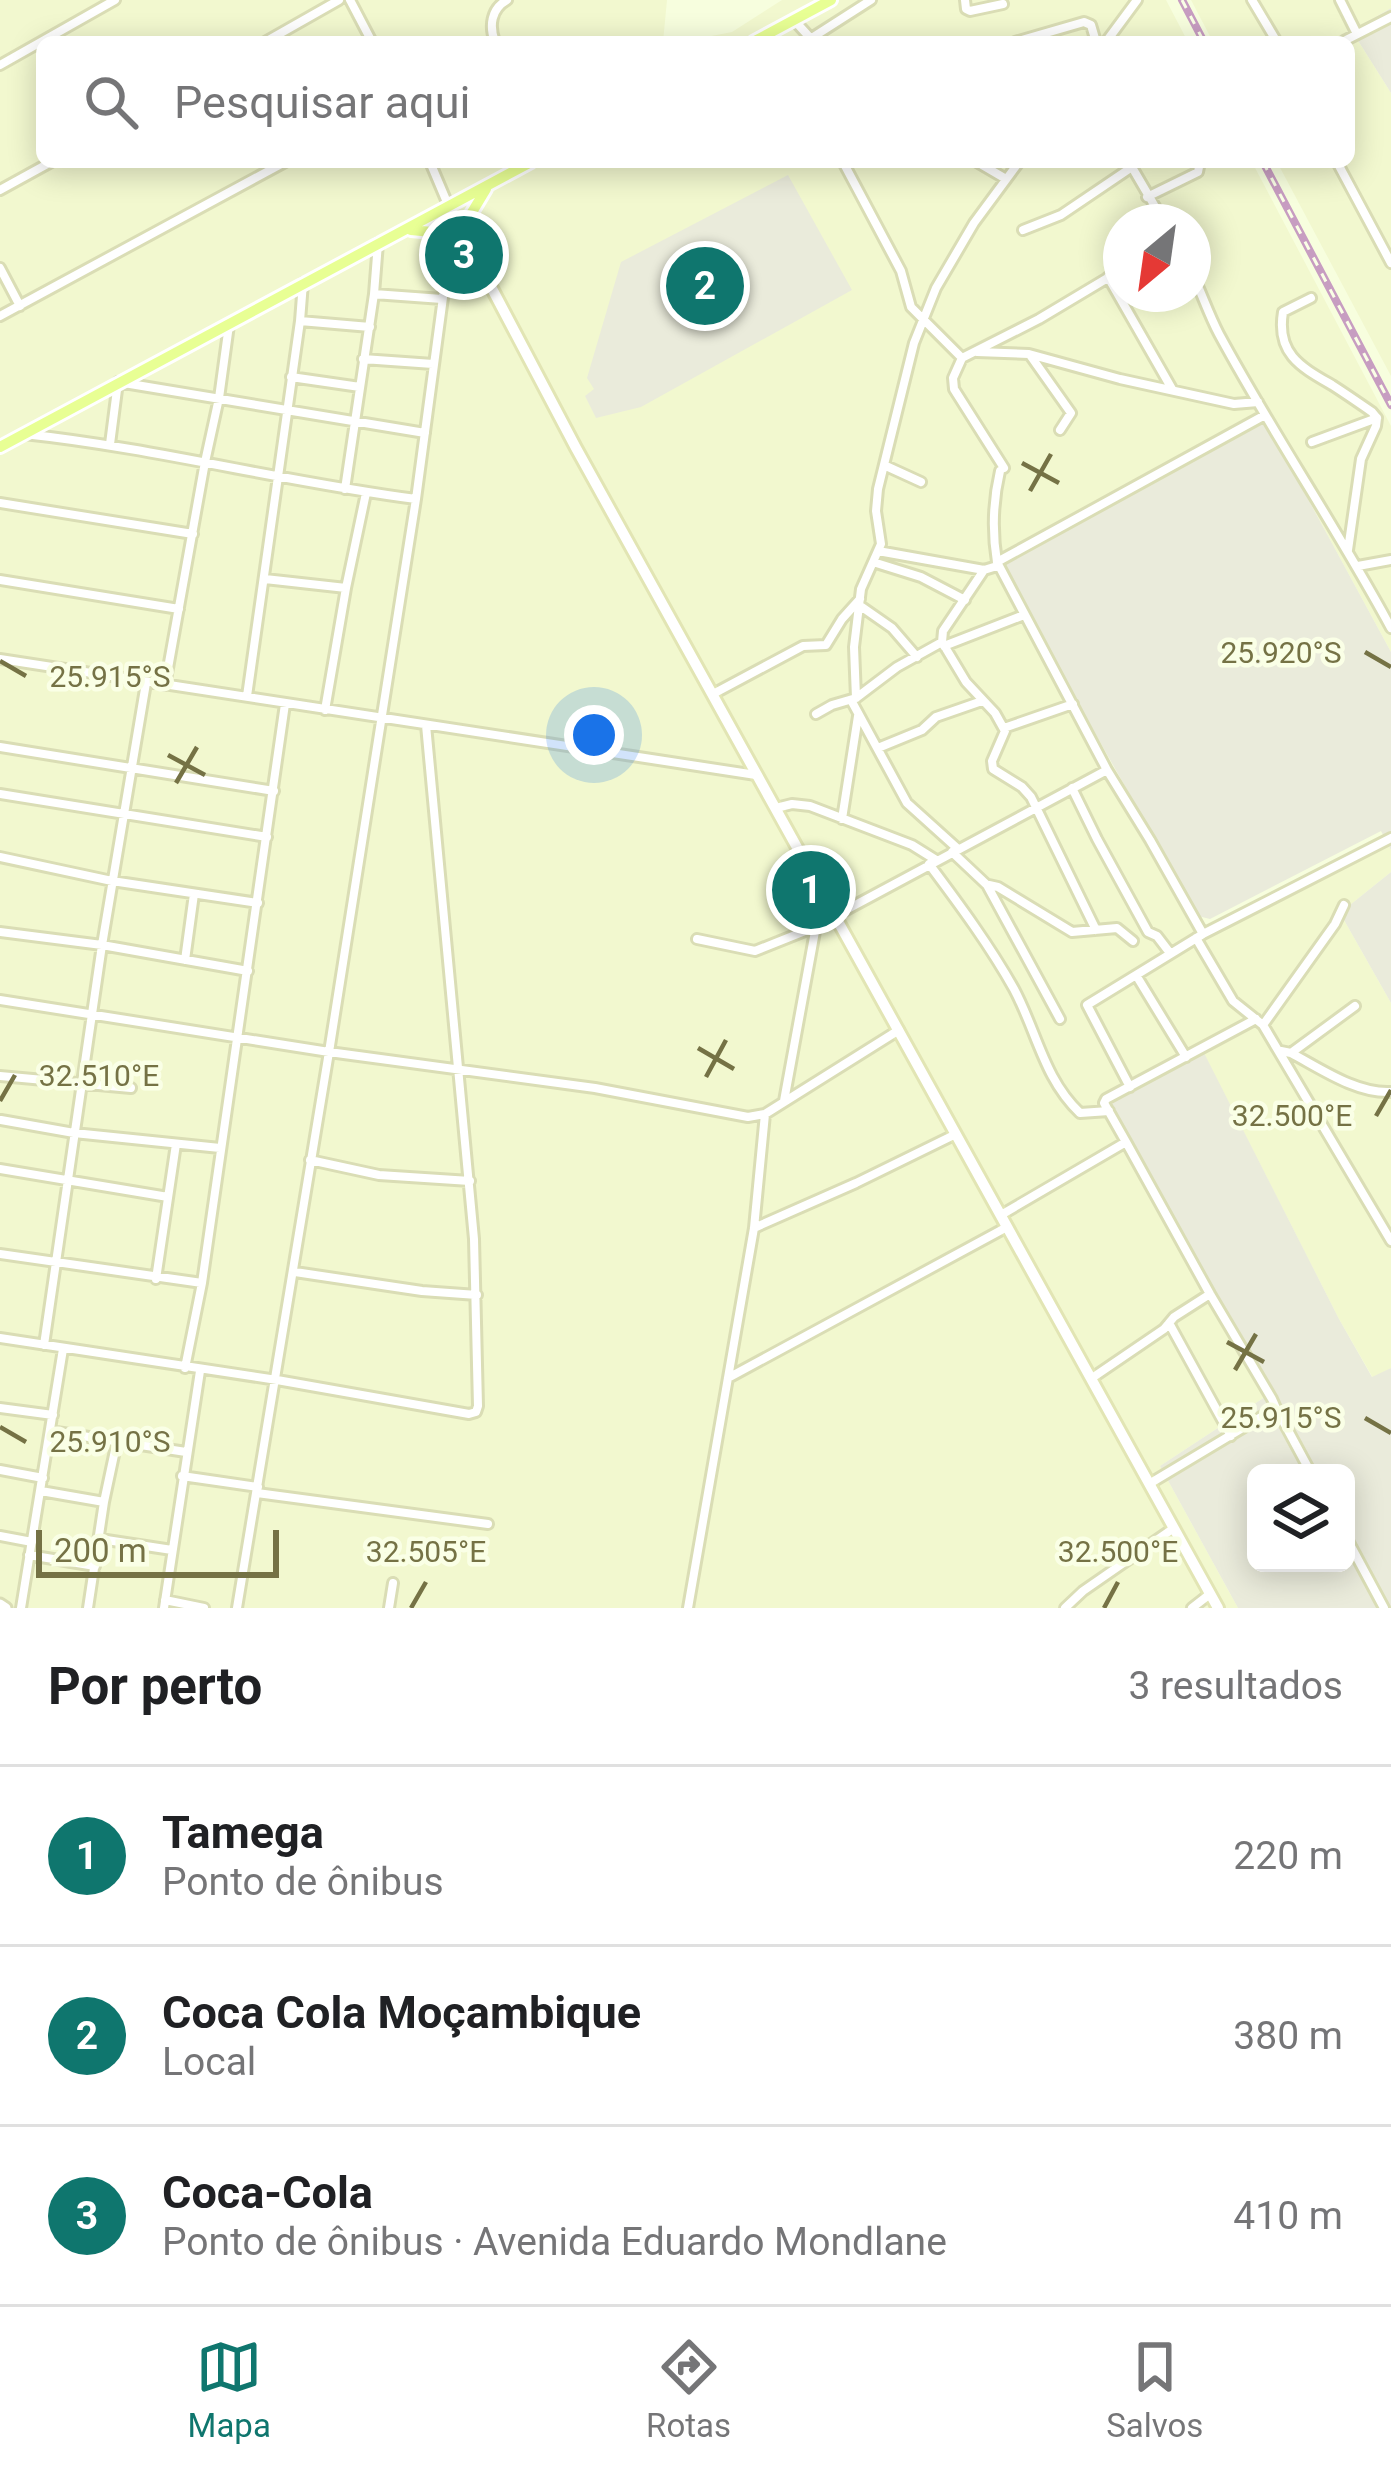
<!DOCTYPE html>
<html lang="pt">
<head>
<meta charset="utf-8">
<style>
  :root { --surface:#fff; --page:#f6f6f6; --text:#202124; --muted:#757577; --line:#e0e0e0; --accent:#0f766e }
  body { margin:0; font-family:Roboto,sans-serif; background:var(--page); color:var(--text) }
  .controls { position:absolute; right:36px; bottom:36px; display:grid; overflow:hidden; border-radius:18px; box-shadow:0 6px 30px #0003 }
  .controls button { width:108px; height:108px; display:grid; place-items:center; padding:0; border:0; border-bottom:3px solid var(--line); background:var(--surface); color:var(--text); font:60px sans-serif }
  .compass { position:absolute; left:1103px; top:204px; width:108px; height:108px; border-radius:50%; background:var(--surface); box-shadow:0 6px 30px #0003; rotate:209deg }
  .scale { position:absolute; left:36px; bottom:30px; width:243px; box-sizing:border-box; padding-left:12px; border:6px solid #757245; border-top:0; font-size:33px; line-height:42px; white-space:nowrap; color:#757245; -webkit-text-stroke:9px #faffe6; paint-order:stroke }
  .you { position:absolute; left:594px; top:735px; width:42px; height:42px; margin:-30px; border:9px solid #fff; border-radius:50%; background:#1a73e8; box-shadow:0 0 0 18px #1a73e833 }
  .badge { display:grid; place-items:center; width:78px; height:78px; border-radius:50%; background:var(--accent); color:#fff; font-size:39px; font-weight:700 }
  .pin { position:absolute; translate:-50% -50%; border:6px solid #fff; box-shadow:0 3px 12px #0006 }
  .list { margin:0; padding:0; list-style:none }
  h2 { display:flex; justify-content:space-between; align-items:center; height:156px; margin:0; padding:0 48px; font-size:51px }
  h2 small { font-size:39px; font-weight:400; color:var(--muted) }
  .list li { display:grid; grid-template-columns:78px 1fr auto; gap:36px; align-items:center; box-sizing:border-box; height:180px; padding:0 48px; border-top:3px solid var(--line) }
  .list b { display:block; font-size:45px; white-space:nowrap }
  .list p { margin:0; font-size:39px; white-space:nowrap; color:var(--muted) }
  .list em { font-size:39px; font-style:normal; color:var(--muted) }
  .icon { flex:none; width:66px; height:66px; fill:none; stroke:currentColor; stroke-width:2; stroke-linecap:round; stroke-linejoin:round }
  .map { position:relative; flex:none; width:1391px; height:1608px; overflow:hidden }
  .search { position:absolute; background:var(--surface); box-shadow:0 6px 30px #0003; left:36px; right:36px; top:36px; height:132px; display:flex; align-items:center; gap:30px; box-sizing:border-box; padding:0 42px; border-radius:18px; color:var(--muted); font-size:45px }
  .sheet { height:696px; background:var(--surface) }
  nav { display:flex; justify-content:space-around; align-items:center; box-sizing:border-box; height:168px; border-top:3px solid var(--line); background:var(--surface); font-size:33px; color:var(--muted) }
  nav a { display:grid; justify-items:center; gap:6px }
  nav .on { color:var(--accent) }
  .map>svg:first-child { display:block }
  .residential { fill:#f2f8cf; fill-rule:evenodd }
  .industrial { fill:#eaebdb; fill-rule:evenodd }
  .lines { fill:none; stroke-linecap:round; stroke-linejoin:round }
  .minor-casing { stroke:#daddb5; stroke-width:14 }
  .tertiary-casing { stroke:#daddb5; stroke-width:15 }
  .secondary-casing { stroke:#e2e5b4; stroke-width:16 }
  .primary-casing { stroke:#fff; stroke-width:16 }
  .minor { stroke:#fff; stroke-width:8 }
  .tertiary { stroke:#fff; stroke-width:9 }
  .secondary { stroke:#fff; stroke-width:10 }
  .primary { stroke:#e8ff94; stroke-width:10 }
  .rail-casing { stroke:#c79dc1; stroke-width:8 }
  .rail { stroke:#faffe6; stroke-width:3; stroke-dasharray:9; stroke-linecap:butt }
  .ticks { fill:none; stroke:#757245; stroke-width:4.5 }
  .ticks-label { font-size:30px; text-anchor:middle; fill:#757245; stroke:#faffe6; stroke-width:9; stroke-linejoin:round; paint-order:stroke }
</style>
</head>
<body>
<div class="map">
<svg width="1391" height="1608" viewBox="0 0 1391 1608">
  <rect width="100%" height="100%" fill="#f7fede"/>
  <path class="residential" d="M0 0H667L663 42H42V162H1252L1391 426V652L1263 416 992 562 1199 933 1386 840 1391 850V872L1340 913 1391 1003V1368L1373 1378 1339 1319 1199 1044 1104 1098 1271 1393 1160 1466 1238 1608H0ZM1121 222H1193V294H1121Z
    M782 0H1166L1188 42H680L732 32Z
    M1191 0H1391V8L1352 31 1391 93V376L1277 162H1349V42H1213Z"/>
  <path class="industrial" d="M1391 8V93L1352 31Z
    M788 175 852 290 641 407 596 418 585 396 594 389 587 378 621 262Z
    M1263 416 1391 652V850L1381 831 1210 919 1198 916 997 559Z
    M1391 872V1003L1340 913Z
    M1199 1043 1339 1319 1372 1377 1391 1368V1608H1238L1160 1466 1271 1393 1104 1098ZM1256 1473H1346V1563H1256Z"/>
  <g class="lines">
    <defs>
      <path id="minor" d="M350 0 372 42
        M965 0 966 9 970 11 1003 4
        M1252 0 1277 42
        M1340 0 1357 34
        M794 20 813 41
        M810 39 871 0
        M1344 41 1391 17
        M265 42 339 0
        M495 42C489 26 491 9 507 0
        M1015 42 1084 22 1091 25 1096 42
        M1106 42 1137 0
        M0 65 115 0
        M430 162 449 207
        M843 162 901 271 911 307 962 358
        M977 162 1006 179
        M1129 162 1164 222
        M1337 162 1391 263
        M0 190 51 162
        M1147 197 1198 172 1199 167 1197 162
        M1023 230 1061 215 1132 167
        M0 268 20 306
        M1193 275C1202 294 1209 315 1219 334 1273 434 1337 528 1391 628
        M1108 277 1172 389
        M374 294 442 299
        M1311 298 1283 312C1276 354 1301 367 1332 385 1346 394 1359 403 1372 412L1377 418
        M0 316 285 162
        M300 321 370 327
        M977 352 1029 354 1120 379 1234 404 1258 402
        M1030 355 1071 413 1060 430
        M363 359 433 364
        M291 377 360 387
        M24 434C156 448 284 482 416 499
        M1312 442 1377 418
        M110 444 118 382 425 433
        M886 466 921 482
        M1004 468 954 389 953 378 962 358 1039 319 1121 270
        M345 489 374 294 378 243
        M0 503 193 534
        M1348 550 1361 459 1376 426 1377 418
        M878 551 984 570 997 566
        M873 562 921 577 965 600
        M997 562C992 532 993 501 1000 471
        M1358 566 1391 560
        M265 579 346 588
        M0 580 179 609
        M859 605 892 628 917 657
        M942 642 966 682 995 713 1005 731 992 761 993 769 1022 787 1031 797 1096 930
        M944 646 1024 615
        M0 659 756 775
        M165 685 205 462 219 398 229 325
        M713 694 803 646 826 645 842 619 860 599
        M247 696 300 321 303 283
        M856 698 854 647 861 589 881 544 876 511 878 489 914 343 936 288 974 223 1019 162
        M851 700 907 803 958 849
        M325 710 346 588 366 493
        M816 714 832 705 856 698 897 667 942 642 943 631 984 570
        M1004 728 1073 704
        M0 747 274 791
        M878 748 922 730 936 717 982 701
        M1072 788 1097 839 1148 932 1157 936 1170 953
        M0 794 267 837
        M776 808 792 804 810 806 912 845 936 860
        M842 819 858 716
        M952 852 987 885 1060 1019
        M0 857 112 881 258 903
        M929 864C959 904 990 946 1014 989 1037 1032 1044 1079 1080 1113L1109 1111
        M989 885 998 887 1072 932 1117 928 1133 941
        M0 932 102 945 248 971
        M1203 934 1150 840 1107 770 997 562 1265 415
        M1196 938 1233 1001 1263 1025 1391 1241
        M697 939 755 951 815 927
        M185 960 194 894
        M1136 975 1186 1057
        M0 1000 329 1052 595 1088 748 1117 765 1114 899 1030
        M1263 1025 1335 924 1344 905
        M1281 1051 1291 1053C1321 1069 1357 1094 1391 1092
        M1291 1053 1355 1006
        M0 1076 131 1088
        M1130 1087 1087 1005 1203 934 1391 838
        M784 1101 816 926 1107 770
        M1 1120 74 1133 220 1148
        M1126 1142 1104 1103 1106 1099 1256 1019
        M310 1160 379 1175 470 1181
        M0 1169 168 1197
        M1001 1215 1126 1142 1210 1294 1272 1399 1276 1408 1149 1484
        M754 1228 856 1183 956 1134
        M0 1254 202 1283
        M295 1272 422 1291 477 1295
        M156 1279 176 1144
        M1169 1323 1231 1436
        M0 1338 277 1380 469 1414 476 1412 478 1406 474 1239 426 725
        M44 1345 102 945 146 683
        M185 1368 202 1283 285 704
        M728 1378 1007 1227
        M1092 1378 1164 1329 1174 1317 1210 1294
        M0 1408 53 1415
        M1276 1408 1311 1473
        M50 1431 186 1452
        M0 1470 43 1478
        M182 1476 258 1487
        M41 1491 104 1502
        M257 1493 488 1524
        M0 1536 32 1542
        M1346 1537 1384 1608
        M100 1539 172 1550
        M29 1555 95 1566
        M165 1600 204 1608
        M21 1608 63 1349
        M88 1608 104 1502 117 1441
        M164 1608 200 1371
        M237 1608 329 1052 416 499 446 275 451 266 473 255
        M389 1608 393 1583
        M688 1608 754 1228 765 1114
        M1065 1608 1083 1591 1174 1528
        M1192 1608 1210 1594"/>
      <path id="tertiary" d="M0 1604 6 1608"/>
      <path id="secondary" d="M449 207 576 448 1218 1608"/>
      <path id="primary" d="M753 42 831 0
        M411 230 432 232 466 243
        M467 245 471 214 486 189
        M0 447 531 162"/>
    </defs>
    <use href="#minor" class="minor-casing"/>
    <use href="#tertiary" class="tertiary-casing"/>
    <use href="#secondary" class="secondary-casing"/>
    <use href="#primary" class="primary-casing"/>
    <use href="#minor" class="minor"/>
    <use href="#tertiary" class="tertiary"/>
    <use href="#secondary" class="secondary"/>
    <use href="#primary" class="primary"/>
    <defs>
      <path id="rail" d="M1182 0 1204 42
        M1263 162 1391 405"/>
    </defs>
    <use href="#rail" class="rail-casing"/>
    <use href="#rail" class="rail"/>
  </g>
  <path class="ticks" d="M1022 463 1059 483M1030 491 1051 454M1365 652 1391 667M0 661 26 676M168 755 205 775M176 783 197 747M698 1048 734 1069M706 1077 726 1040M0 1101 15 1075M1376 1116 1391 1090M1227 1342 1264 1362M1235 1370 1256 1334M1365 1418 1391 1433M0 1427 26 1442M411 1608 426 1582M1104 1608 1118 1582"/>
  <g class="ticks-label">
    <text x="1281" y="663">25.920°S</text>
    <text x="110" y="687">25.915°S</text>
    <text x="99" y="1086">32.510°E</text>
    <text x="1292" y="1126">32.500°E</text>
    <text x="1281" y="1428">25.915°S</text>
    <text x="110" y="1452">25.910°S</text>
    <text x="426" y="1562">32.505°E</text>
    <text x="1118" y="1562">32.500°E</text>
  </g>
</svg>
<div class="controls">
<button><svg class="icon" aria-label="layers" viewBox="0 0 24 24"><path d="M12 4l9 5-9 5-9-5zM3 14l9 5 9-5"/></svg></button>
</div>
<svg class="compass" viewBox="-18 -18 36 36"><path d="M0-13l5 13h-10z" fill="#e53935"/><path d="M0 13l5-13h-10z" fill="#757577"/></svg>
<div class="scale">200 m</div>
<div class="you"></div>
<div class="pin badge" style="left:811px;top:890px">1</div>
<div class="pin badge" style="left:705px;top:286px">2</div>
<div class="pin badge" style="left:464px;top:255px">3</div>
<div class="search"><svg class="icon" aria-label="search" viewBox="0 0 24 24"><circle cx="10" cy="10" r="6"/><path d="M15 15l6 6"/></svg>Pesquisar aqui</div>
</div>
<section class="sheet">
<h2>Por perto<small>3 resultados</small></h2>
<ul class="list">
<li><span class="badge">1</span><div><b>Tamega</b><p>Ponto de ônibus</p></div><em>220 m</em></li>
<li><span class="badge">2</span><div><b>Coca Cola Moçambique</b><p>Local</p></div><em>380 m</em></li>
<li><span class="badge">3</span><div><b>Coca-Cola</b><p>Ponto de ônibus · Avenida Eduardo Mondlane</p></div><em>410 m</em></li>
</ul>
</section>
<nav>
<a class="on"><svg class="icon" aria-label="map" viewBox="0 0 24 24"><path d="M3 6l6-2 6 2 6-2v14l-6 2-6-2-6 2zM9 4v14M15 6v14"/></svg>Mapa</a>
<a><svg class="icon" aria-label="directions" viewBox="0 0 24 24"><path d="M12 3l9 9-9 9-9-9zM9 14v-3h6M13 9l2 2-2 2"/></svg>Rotas</a>
<a><svg class="icon" aria-label="saved" viewBox="0 0 24 24"><path d="M7 4h10v16l-5-4-5 4z"/></svg>Salvos</a>
</nav>
</body>
</html>
